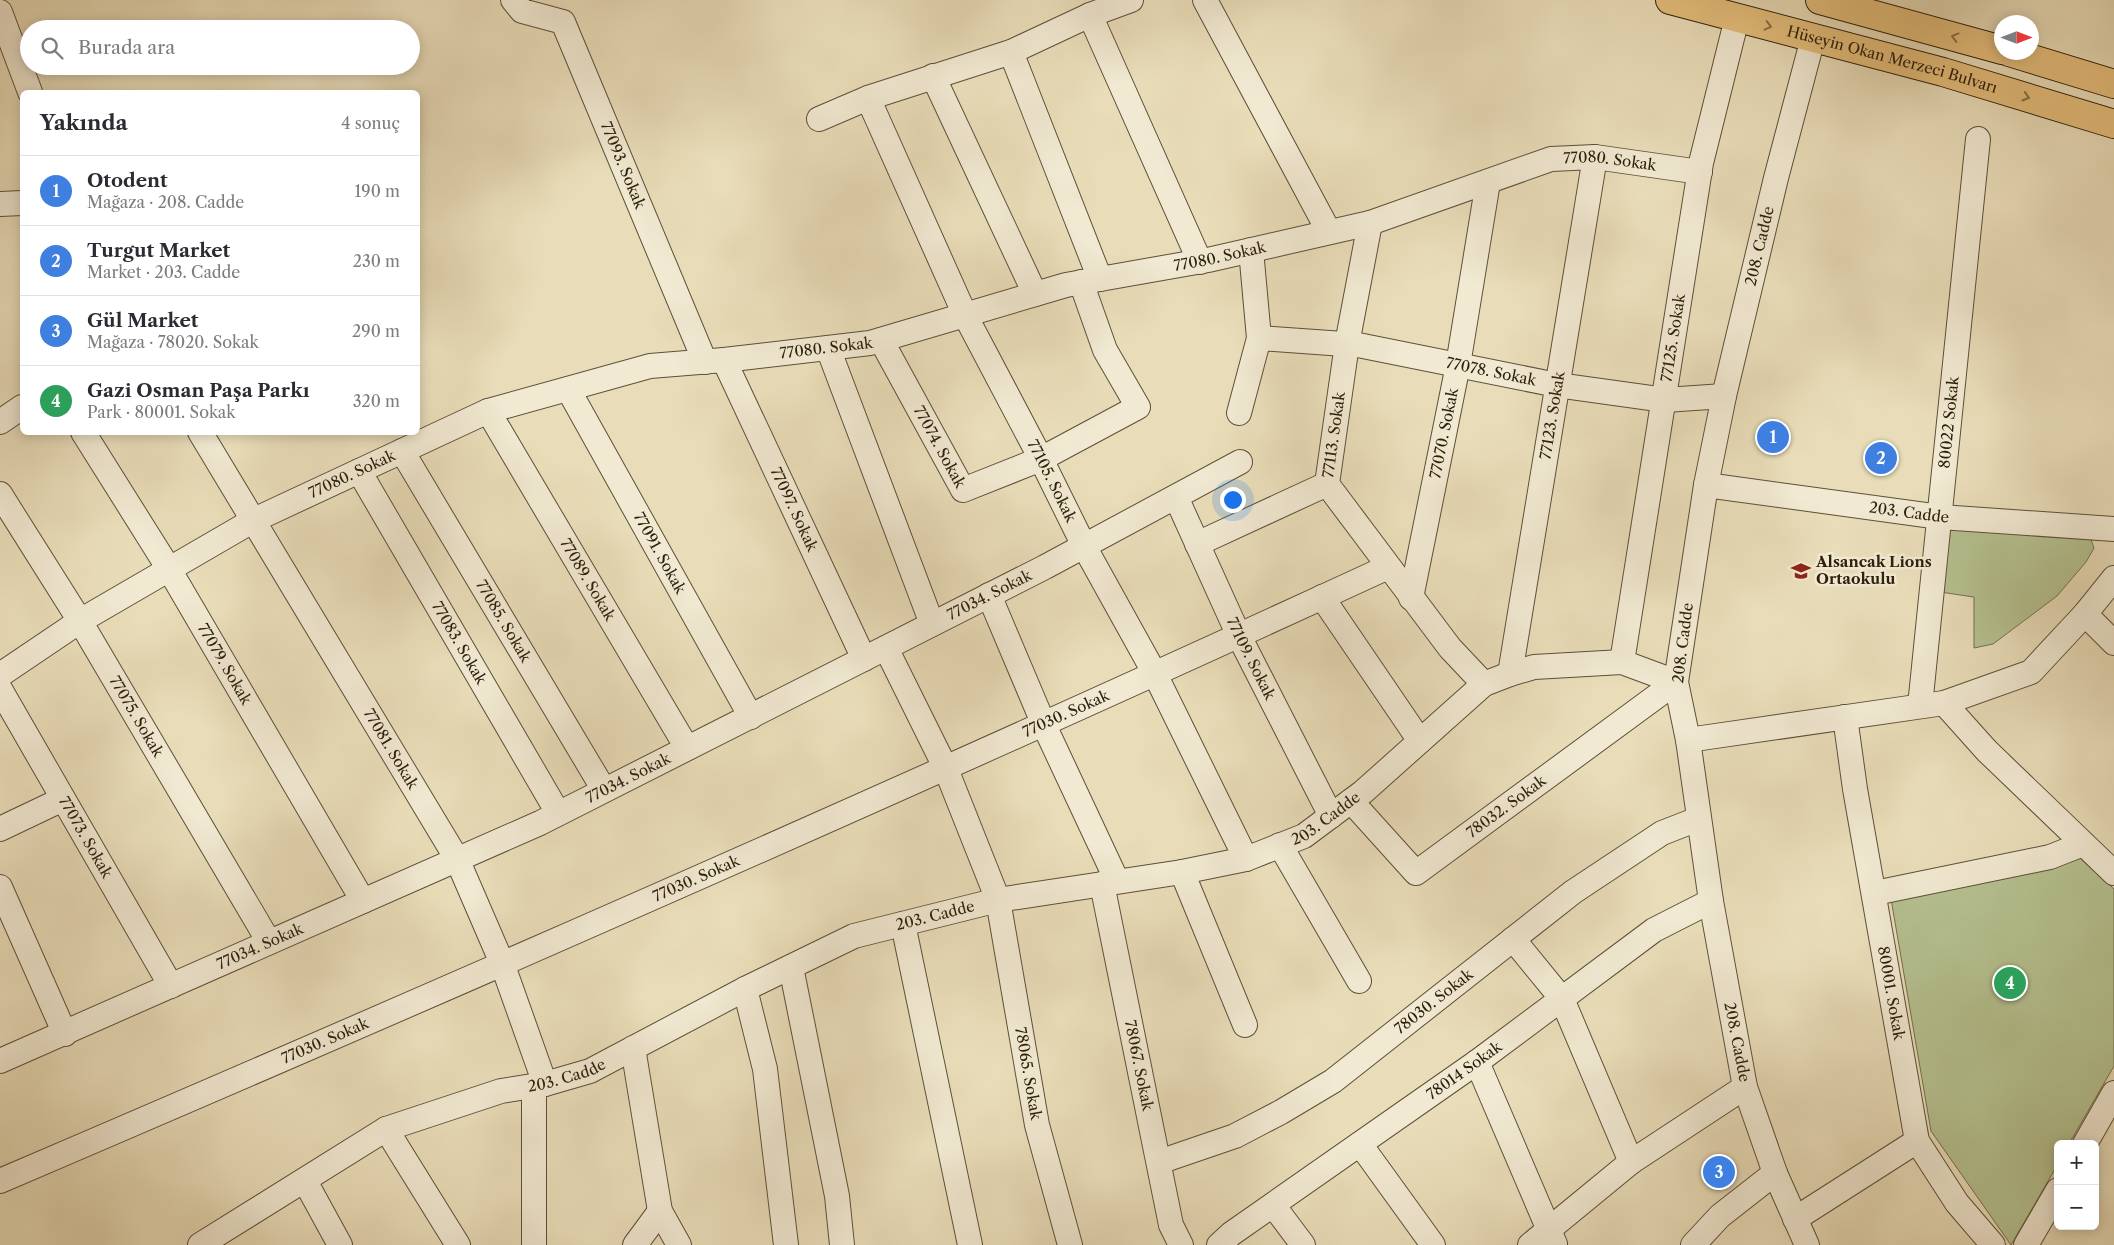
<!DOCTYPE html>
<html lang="tr">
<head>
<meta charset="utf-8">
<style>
  :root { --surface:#fff; --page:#f7f7f7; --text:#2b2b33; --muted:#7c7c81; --line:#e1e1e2; --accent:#0b8043 }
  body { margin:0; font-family:"Libre Caslon Text",serif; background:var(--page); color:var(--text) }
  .controls { position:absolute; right:15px; bottom:15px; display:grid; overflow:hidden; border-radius:8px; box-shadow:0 2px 12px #0003 }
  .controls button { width:45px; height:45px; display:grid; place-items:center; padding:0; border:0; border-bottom:1px solid var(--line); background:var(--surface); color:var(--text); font:25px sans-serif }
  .compass { position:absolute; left:1994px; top:15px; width:45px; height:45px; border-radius:50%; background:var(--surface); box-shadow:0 2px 12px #0003; rotate:90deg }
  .you { position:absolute; left:1232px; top:499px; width:18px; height:18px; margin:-12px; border:4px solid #fff; border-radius:50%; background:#1a73e8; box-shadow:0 0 0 8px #1a73e833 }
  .badge { display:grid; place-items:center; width:32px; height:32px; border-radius:50%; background:var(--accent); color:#fff; font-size:16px; font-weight:700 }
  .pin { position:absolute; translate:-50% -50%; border:2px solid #fff; box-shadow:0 1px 5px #0006 }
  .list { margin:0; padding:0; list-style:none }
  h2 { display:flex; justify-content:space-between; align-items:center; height:65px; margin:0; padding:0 20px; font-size:21px }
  h2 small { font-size:16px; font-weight:400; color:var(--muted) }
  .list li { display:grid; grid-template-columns:32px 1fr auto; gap:15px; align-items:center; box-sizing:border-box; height:70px; padding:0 20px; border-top:1px solid var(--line) }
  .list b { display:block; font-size:19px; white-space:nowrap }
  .list p { margin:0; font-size:16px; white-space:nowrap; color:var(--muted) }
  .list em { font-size:16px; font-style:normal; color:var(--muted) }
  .icon { flex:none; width:28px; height:28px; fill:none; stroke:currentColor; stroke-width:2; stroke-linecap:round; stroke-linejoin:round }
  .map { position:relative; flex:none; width:2114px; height:1245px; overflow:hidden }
  .search { position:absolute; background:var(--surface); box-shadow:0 2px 12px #0003; left:20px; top:20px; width:400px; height:55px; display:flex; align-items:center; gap:12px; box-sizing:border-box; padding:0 18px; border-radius:28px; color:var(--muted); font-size:19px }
  .panel { position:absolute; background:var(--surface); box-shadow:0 2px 12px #0003; left:20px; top:90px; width:400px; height:345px; border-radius:8px }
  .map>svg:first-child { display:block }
  .park { fill:#b5c190; stroke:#72704e }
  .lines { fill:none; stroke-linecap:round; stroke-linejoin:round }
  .minor-casing { stroke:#5d4f38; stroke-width:26 }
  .major-casing { stroke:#2e200d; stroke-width:30 }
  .minor { stroke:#f1e9d2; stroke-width:24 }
  .major { stroke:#e4be7c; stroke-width:28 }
  .oneway { stroke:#896f44 }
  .labels { text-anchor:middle; stroke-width:5; stroke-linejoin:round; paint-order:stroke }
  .street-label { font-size:15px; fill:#2e200d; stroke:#f1e9d2 }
  .poi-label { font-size:15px; font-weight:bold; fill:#2e200d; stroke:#f1e9d2; text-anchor:start }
</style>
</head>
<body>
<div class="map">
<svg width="2114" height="1245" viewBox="0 0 2114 1245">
  <rect width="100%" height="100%" fill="#e9ddb9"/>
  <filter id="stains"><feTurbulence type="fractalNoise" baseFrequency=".004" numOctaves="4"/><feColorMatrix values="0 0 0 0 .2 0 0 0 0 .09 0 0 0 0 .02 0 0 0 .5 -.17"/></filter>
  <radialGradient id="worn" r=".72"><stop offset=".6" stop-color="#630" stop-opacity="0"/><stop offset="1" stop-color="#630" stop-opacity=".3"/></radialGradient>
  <path class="park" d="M1945 523 2090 537 2094 548 2086 562 2057 596 1993 644 1974 648V597L1940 592Z
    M2079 857 2114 889V1066L2069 1144H2058V1164L2011 1245 1931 1131 1891 899Z"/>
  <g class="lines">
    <defs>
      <g id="minor">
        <path id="s1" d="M513 0 522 11 563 22 705 362"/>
        <path d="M1205 0 1329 232"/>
        <path d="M0 12 30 92"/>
        <path d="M1090 15 1200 262"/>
        <path d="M1011 52 1100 279"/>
        <path d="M933 76 1035 294"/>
        <path id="s2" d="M868 98 965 315 1041 459 1084 546 1155 674 1246 859"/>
        <path d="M819 119 868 98 1011 52 1090 15 1131 0"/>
        <path d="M0 204 22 203"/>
        <path d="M1370 223 1347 344 1327 484 1450 648 1484 684"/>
        <path id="s3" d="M1259 338 1358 345 1557 385 1665 400 1724 396"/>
        <path id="s4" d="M881 340 963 490 1041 459 1138 407 1105 350 1081 282"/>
        <path d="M828 348 932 624"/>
        <path id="s5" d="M724 360 864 659"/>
        <path id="s6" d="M568 389 751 717"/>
        <path id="s7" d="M488 411 687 748"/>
        <path d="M1239 413 1259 338 1251 250"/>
        <path d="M0 422 22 407"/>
        <path id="s8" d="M83 432 169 569 363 901"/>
        <path id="s9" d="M200 432 457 859 502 963 545 1084"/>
        <path id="s10" d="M402 451 604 790"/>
        <path id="s11" d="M359 471 558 813"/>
        <path id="s12" d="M1706 485 1940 517 2114 529"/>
        <path id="s13" d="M0 494 80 621 269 942"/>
        <path id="s14" d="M1176 497 1239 636 1331 816"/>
        <path d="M1197 544 1327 484"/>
        <path d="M989 595 1044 725 1117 881"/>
        <path d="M1322 597 1420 741"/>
        <path id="s15" d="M1411 598 1458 365 1488 182"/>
        <path d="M2085 614 2114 643"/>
        <path id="s16" d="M886 648 946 769 998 900 1037 1125 1070 1245"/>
        <path id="s17" d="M1622 662 1701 163 1737 18"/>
        <path id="s18" d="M1510 674 1595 157"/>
        <path id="s19" d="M0 675 80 621 254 520 488 411 650 366 724 360 870 343 1066 285 1208 260 1370 223 1551 159 1595 157 1700 172"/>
        <path id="s20" d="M0 689 171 986"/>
        <path d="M1944 703 1987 751 2114 873"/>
        <path id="s21" d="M1920 706 1978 139"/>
        <path id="s22" d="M1845 717 1855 789 1917 1141 1957 1203 1993 1245"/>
        <path d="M1688 740 1944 703 2031 672 2085 614 2114 578"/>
        <path id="s23" d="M1351 801 1416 873 1676 682"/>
        <path d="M0 829 63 799"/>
        <path d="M1280 845 1359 981"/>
        <path d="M1182 872 1245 1025"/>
        <path id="s24" d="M1102 884 1171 1225 1181 1245"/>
        <path d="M0 887 65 1034"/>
        <path d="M1875 893 2050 857 2083 844"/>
        <path d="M903 924 970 1245"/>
        <path d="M1513 939 1562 999 1631 1162"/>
        <path d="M791 967 837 1196 842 1245"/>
        <path d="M745 989 765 1069 786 1245"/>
        <path d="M633 1048 660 1211 679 1245"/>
        <path id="s25" d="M0 1061 540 823 1045 567 1240 462"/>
        <path d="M1477 1062 1555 1244"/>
        <path d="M534 1086V1245"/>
        <path d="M386 1129 458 1245"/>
        <path d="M1360 1144 1433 1245"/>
        <path d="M2085 1144 2114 1093"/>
        <path id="s26" d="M1159 1162 1235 1136 1281 1112 1333 1081 1573 892 1662 833 1698 819"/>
        <path id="s27" d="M0 1181C465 982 928 779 1388 567"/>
        <path d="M305 1181 340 1245"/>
        <path d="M1273 1205 1303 1245"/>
        <path d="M1795 1219 1917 1141"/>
        <path id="s28" d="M200 1245 386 1129 501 1091 545 1084 590 1071 745 989 854 936 998 900 1182 872 1246 859 1304 836 1363 792 1484 684 1510 674 1534 667 1622 662 1676 682"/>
        <path d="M635 1245 660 1211"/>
        <path id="s29" d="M1219 1245 1231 1234 1477 1062 1654 930 1711 901"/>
        <path d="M1530 1245 1631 1162 1745 1087"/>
        <path d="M1693 1245 1720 1216 1775 1173"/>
        <path id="s30" d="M1807 1245 1775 1173 1745 1087 1711 901 1688 740 1676 682 1706 485 1724 396 1776 178 1813 38"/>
        <path d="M2026 1245 2058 1190"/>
      </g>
      <g id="major">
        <path id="s31" d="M1670 0 1943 72 2114 124"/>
        <path d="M1820 0 2002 50"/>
        <path d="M2009 52 2114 84"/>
      </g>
    </defs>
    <use href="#minor" class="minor-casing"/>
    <use href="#major" class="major-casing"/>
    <use href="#minor" class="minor"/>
    <use href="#major" class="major"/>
  </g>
  <defs><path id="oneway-chevron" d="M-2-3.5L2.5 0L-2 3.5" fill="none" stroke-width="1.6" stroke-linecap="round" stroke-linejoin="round" transform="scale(1.25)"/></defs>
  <g class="oneway">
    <use href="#oneway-chevron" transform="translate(1768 26) rotate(15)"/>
    <use href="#oneway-chevron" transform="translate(1955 37) rotate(-165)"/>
    <use href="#oneway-chevron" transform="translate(2026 97) rotate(17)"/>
  </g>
  <defs>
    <symbol id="school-bare" viewBox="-9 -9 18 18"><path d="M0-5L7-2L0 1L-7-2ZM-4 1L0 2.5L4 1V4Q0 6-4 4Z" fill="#8f2418" stroke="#f1e9d2" stroke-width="2.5" paint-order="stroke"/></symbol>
  </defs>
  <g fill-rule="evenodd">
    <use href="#school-bare" x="1787" y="557" width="28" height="28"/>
  </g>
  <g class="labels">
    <g class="street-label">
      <text dy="5" stroke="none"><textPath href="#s31" startOffset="230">Hüseyin Okan Merzeci Bulvarı</textPath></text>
      <text dy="5" stroke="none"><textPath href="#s19" startOffset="1711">77080. Sokak</textPath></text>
      <text dy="5" stroke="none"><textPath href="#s1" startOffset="212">77093. Sokak</textPath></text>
      <text dy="5" stroke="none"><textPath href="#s30" startOffset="1025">208. Cadde</textPath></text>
      <text dy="5" stroke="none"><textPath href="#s19" startOffset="1306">77080. Sokak</textPath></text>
      <text dy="5" stroke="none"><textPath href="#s17" startOffset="328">77125. Sokak</textPath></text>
      <text dy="5" stroke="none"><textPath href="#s19" startOffset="901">77080. Sokak</textPath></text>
      <text dy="5" stroke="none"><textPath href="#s3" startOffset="235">77078. Sokak</textPath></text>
      <text dy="5" stroke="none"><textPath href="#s18" startOffset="262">77123. Sokak</textPath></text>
      <text dy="5" stroke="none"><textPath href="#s21" startOffset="285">80022 Sokak</textPath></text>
      <text dy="5" stroke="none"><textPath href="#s15" startOffset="168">77070. Sokak</textPath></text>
      <text transform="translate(1334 435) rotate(-82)" y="5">77113. Sokak</text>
      <text dy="5" stroke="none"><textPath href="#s4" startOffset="122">77074. Sokak</textPath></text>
      <text dy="5" stroke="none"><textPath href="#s19" startOffset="406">77080. Sokak</textPath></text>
      <text dy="5" stroke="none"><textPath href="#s2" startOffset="425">77105. Sokak</textPath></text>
      <text dy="5" stroke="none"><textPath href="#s5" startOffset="165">77097. Sokak</textPath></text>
      <text dy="5" stroke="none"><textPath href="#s12" startOffset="205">203. Cadde</textPath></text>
      <text dy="5" stroke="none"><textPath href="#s6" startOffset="188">77091. Sokak</textPath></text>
      <text dy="5" stroke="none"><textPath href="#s7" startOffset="196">77089. Sokak</textPath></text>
      <text dy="5" stroke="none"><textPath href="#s25" startOffset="1094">77034. Sokak</textPath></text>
      <text dy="5" stroke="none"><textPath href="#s10" startOffset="198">77085. Sokak</textPath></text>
      <text dy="5" stroke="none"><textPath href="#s11" startOffset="199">77083. Sokak</textPath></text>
      <text transform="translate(1683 643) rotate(-83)" y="5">208. Cadde</text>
      <text dy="5" stroke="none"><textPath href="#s14" startOffset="178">77109. Sokak</textPath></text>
      <text dy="5" stroke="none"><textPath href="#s8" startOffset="272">77079. Sokak</textPath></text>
      <text dy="5" stroke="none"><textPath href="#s27" startOffset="1164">77030. Sokak</textPath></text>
      <text dy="5" stroke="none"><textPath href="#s13" startOffset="261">77075. Sokak</textPath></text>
      <text dy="5" stroke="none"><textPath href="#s9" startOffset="370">77081. Sokak</textPath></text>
      <text dy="5" stroke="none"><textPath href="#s25" startOffset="689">77034. Sokak</textPath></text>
      <text dy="5" stroke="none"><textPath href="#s23" startOffset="209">78032. Sokak</textPath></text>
      <text dy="5" stroke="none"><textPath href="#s28" startOffset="1218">203. Cadde</textPath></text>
      <text dy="5" stroke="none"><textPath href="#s20" startOffset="171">77073. Sokak</textPath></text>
      <text dy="5" stroke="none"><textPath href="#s27" startOffset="759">77030. Sokak</textPath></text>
      <text dy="5" stroke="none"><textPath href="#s28" startOffset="812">203. Cadde</textPath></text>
      <text dy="5" stroke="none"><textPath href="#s25" startOffset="284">77034. Sokak</textPath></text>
      <text dy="5" stroke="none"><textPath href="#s22" startOffset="280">80001. Sokak</textPath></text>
      <text dy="5" stroke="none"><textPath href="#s26" startOffset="321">78030. Sokak</textPath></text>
      <text dy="5" stroke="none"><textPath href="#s27" startOffset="354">77030. Sokak</textPath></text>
      <text transform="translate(1737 1042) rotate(79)" y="5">208. Cadde</text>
      <text dy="5" stroke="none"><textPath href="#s24" startOffset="185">78067. Sokak</textPath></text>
      <text dy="5" stroke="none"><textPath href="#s29" startOffset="301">78014 Sokak</textPath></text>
      <text dy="5" stroke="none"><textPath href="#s28" startOffset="408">203. Cadde</textPath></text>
      <text dy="5" stroke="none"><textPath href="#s16" startOffset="452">78065. Sokak</textPath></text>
    </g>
    <g class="poi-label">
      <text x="1816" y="567">Alsancak Lions<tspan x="1816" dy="17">Ortaokulu</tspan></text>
    </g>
  </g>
  <rect width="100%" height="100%" filter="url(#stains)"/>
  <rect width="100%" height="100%" fill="url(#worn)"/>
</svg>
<div class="controls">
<button>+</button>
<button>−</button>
</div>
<svg class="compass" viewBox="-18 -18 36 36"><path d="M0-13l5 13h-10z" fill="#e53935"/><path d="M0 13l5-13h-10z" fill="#7c7c81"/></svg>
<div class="you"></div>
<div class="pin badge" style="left:1773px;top:437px;background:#3f7fe0">1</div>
<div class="pin badge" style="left:1881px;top:458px;background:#3f7fe0">2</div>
<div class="pin badge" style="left:1719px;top:1172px;background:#3f7fe0">3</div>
<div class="pin badge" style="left:2010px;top:983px;background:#2e9e5b">4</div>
<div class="search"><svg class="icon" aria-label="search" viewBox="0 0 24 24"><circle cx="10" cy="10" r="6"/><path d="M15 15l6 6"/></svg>Burada ara</div>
<section class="panel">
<h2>Yakında<small>4 sonuç</small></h2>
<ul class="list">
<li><span class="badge" style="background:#3f7fe0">1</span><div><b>Otodent</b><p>Mağaza · 208. Cadde</p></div><em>190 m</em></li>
<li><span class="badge" style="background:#3f7fe0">2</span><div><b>Turgut Market</b><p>Market · 203. Cadde</p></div><em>230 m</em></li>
<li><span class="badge" style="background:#3f7fe0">3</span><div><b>Gül Market</b><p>Mağaza · 78020. Sokak</p></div><em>290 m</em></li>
<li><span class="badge" style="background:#2e9e5b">4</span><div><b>Gazi Osman Paşa Parkı</b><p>Park · 80001. Sokak</p></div><em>320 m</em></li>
</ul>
</section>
</div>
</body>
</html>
